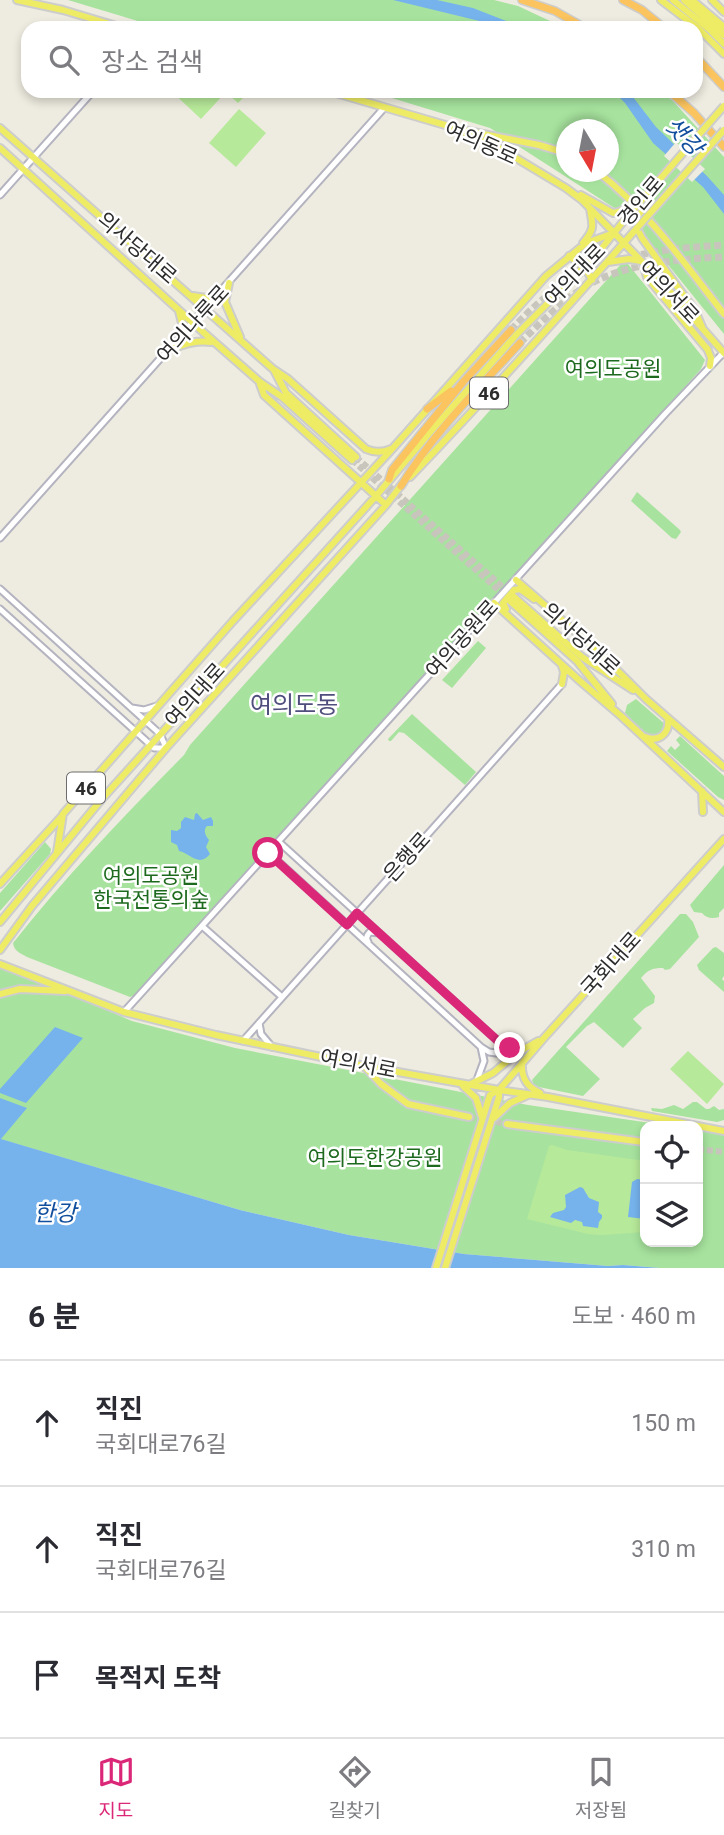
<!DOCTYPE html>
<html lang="ko">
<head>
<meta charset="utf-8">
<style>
  :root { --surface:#fff; --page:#f7f7f7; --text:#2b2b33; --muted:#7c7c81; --line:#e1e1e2; --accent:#db2777 }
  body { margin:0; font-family:Roboto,"Noto Sans KR",sans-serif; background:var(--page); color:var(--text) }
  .controls { position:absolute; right:21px; bottom:21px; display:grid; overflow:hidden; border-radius:14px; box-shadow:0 4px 10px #0003 }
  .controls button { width:63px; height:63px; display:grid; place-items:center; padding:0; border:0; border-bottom:2px solid var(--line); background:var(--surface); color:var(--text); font:35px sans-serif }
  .compass { position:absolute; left:556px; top:119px; width:63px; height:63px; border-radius:50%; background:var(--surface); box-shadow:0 4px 10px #0003; rotate:170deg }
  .stop { position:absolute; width:21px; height:21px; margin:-16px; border:5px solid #db2777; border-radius:50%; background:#fff }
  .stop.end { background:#db2777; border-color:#fff; box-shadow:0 2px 7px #0008 }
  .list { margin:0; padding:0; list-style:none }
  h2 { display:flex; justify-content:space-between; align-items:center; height:91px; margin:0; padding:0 28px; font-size:30px }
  h2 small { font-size:23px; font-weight:400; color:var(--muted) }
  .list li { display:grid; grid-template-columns:46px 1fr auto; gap:21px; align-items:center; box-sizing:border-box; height:126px; padding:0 28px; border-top:2px solid var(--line) }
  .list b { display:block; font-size:26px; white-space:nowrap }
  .list p { margin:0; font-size:23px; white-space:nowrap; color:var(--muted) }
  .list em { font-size:23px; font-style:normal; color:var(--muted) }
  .icon { flex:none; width:38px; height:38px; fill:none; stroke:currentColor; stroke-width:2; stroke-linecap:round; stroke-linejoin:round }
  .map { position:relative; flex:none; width:724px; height:1268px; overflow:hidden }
  .search { position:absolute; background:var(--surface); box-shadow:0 4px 10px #0003; left:21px; right:21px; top:21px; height:77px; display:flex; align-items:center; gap:18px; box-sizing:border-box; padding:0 24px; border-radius:21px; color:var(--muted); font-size:26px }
  .sheet { height:469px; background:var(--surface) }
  nav { display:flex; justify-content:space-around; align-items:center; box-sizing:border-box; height:98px; border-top:2px solid var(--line); background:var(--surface); font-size:19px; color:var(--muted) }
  nav a { display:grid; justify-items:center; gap:4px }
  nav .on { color:var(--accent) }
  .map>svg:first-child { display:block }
  .green { fill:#a7e39e; fill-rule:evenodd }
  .pitch { fill:#b7e99a }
  .water { fill:#76b3ed }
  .pier { fill:#eeebe0 }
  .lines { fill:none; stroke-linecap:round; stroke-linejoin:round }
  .major-tunnel { stroke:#c7c5bc; stroke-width:6; stroke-dasharray:6 3; stroke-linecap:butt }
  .highway-tunnel { stroke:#c7c5bc; stroke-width:7; stroke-dasharray:7 3.5; stroke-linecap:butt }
  .minor-casing { stroke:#b4b3c0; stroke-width:9 }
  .major-casing { stroke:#cdcdcd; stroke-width:10 }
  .highway-casing { stroke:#cdcdcd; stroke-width:10 }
  .minor { stroke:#fff; stroke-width:5 }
  .major { stroke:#eeec65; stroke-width:6 }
  .highway { stroke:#fbc45e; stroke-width:7 }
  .major-bridge-casing { stroke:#cdcdcd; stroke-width:10; stroke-linecap:butt }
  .major-bridge { stroke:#eeec65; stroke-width:6 }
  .route { stroke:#db2777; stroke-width:9 }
  .labels { text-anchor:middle; stroke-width:5; stroke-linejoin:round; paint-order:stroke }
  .shield { fill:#fff; stroke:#6c6c6c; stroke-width:2 }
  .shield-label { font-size:19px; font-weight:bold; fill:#2d2d2d }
  .street-label { font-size:21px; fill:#2d2d2d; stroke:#fff }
  .park-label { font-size:21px; fill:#1d6a1e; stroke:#fff }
  .water-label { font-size:23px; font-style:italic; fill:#114e9d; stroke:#fff }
  .quarter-label { font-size:24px; fill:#4f4e7d; stroke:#fff }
</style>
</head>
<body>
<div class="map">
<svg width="724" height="1268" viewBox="0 0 724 1268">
  <rect width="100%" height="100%" fill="#eeebe0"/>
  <path class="green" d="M68 0H494L518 6 565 28H161Z
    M369 91H660L673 101 724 157V334L644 235 616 209 490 128ZM566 130H608V172H566Z
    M622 263 628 264 705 360 701 369 137 994 130 997 27 957C20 953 14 951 13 943 65 877 125 815 184 755L190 745Z
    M637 492 680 530 681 532 676 539 672 538 631 501Z
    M478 641 486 648 452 688 442 680Z
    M636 699 666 725 660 735 649 737 625 713 627 705Z
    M412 714 476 772 465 785 404 733 399 732 391 741H389L388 739Z
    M680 736 724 776V800L718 797 667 751 671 746 675 750 680 745 676 740Z
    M45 842 51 849 50 854 0 911V893Z
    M724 865V908L719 913V917C712 919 706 918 702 913L694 912 690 905Z
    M680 914H686L693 922 699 937 670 969 665 970 663 968C652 968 648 970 641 978L655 996 654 1003 645 1008 633 1019 642 1028 623 1048 594 1022 587 1026 566 1047 600 1079 583 1096 534 1086 532 1080Z
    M716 947 724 953V976L722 979 724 981V992L699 970 697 965 713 948Z
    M0 965 132 1021 235 1048 528 1105 671 1126H645V1242H698V1130L724 1134V1268H660L623 1265 608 1266 464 1254 349 1235 240 1210 0 1139Z
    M693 1102H697L706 1109H709L714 1106 719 1110 724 1109V1120L717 1122 652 1111 651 1108 662 1109 674 1105 683 1109Z"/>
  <path class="pitch" d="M171 91H250L238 103 226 92 201 119Z
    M239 109 266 133 236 167 209 143Z
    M688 1051 724 1084 707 1104 670 1069Z
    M552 1145 567 1150 645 1161V1232L601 1235 588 1234 527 1219 549 1146Z"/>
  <path class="water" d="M393 0H437L473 8 524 28H503L496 25Z
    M613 91H627L630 93 656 127 707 176 724 195V214L703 187 653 143 625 103Z
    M197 813 203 820 211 817 213 821V826H207C203 830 205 835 209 840L206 847 210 854C199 868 190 853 179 851L177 845 171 842V830L177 831 181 828V822L185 817 194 820 195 814Z
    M55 1027 83 1038 26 1103 0 1093V1089Z
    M0 1098 27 1108 1 1139 240 1210 349 1235 464 1254 608 1266 623 1265 660 1268H0Z
    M637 1179 645 1180V1219L628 1217 632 1182Z
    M580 1187 583 1188 589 1198 599 1202 598 1212 602 1215V1218L599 1222 598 1228 583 1226 582 1222 575 1220 571 1223 550 1217 553 1213 564 1210 566 1207 565 1195Z"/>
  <path class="pier" d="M676 142 705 169 692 182 664 156Z"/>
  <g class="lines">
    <path class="major-tunnel" d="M356 457 513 596
      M352 460 505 596
      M469 1117 507 1124
      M698 1149 724 1152"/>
    <path class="highway-tunnel" d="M631 257C661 249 693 247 724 245
      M511 330C537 302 568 275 606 264
      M520 343C538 325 556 307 577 292 616 264 678 259 724 257"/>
    <defs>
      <path id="minor" d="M0 195 93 91
        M0 538 384 108
        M0 589 160 734 166 748H154L0 609
        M132 708 144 710 157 706
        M279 842 499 1042 510 1048 523 1050
        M269 853 481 1047 489 1052 496 1053 501 1048 499 1042
        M202 926 282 997
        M368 942C365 938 367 935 370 932L379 933
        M124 1012 665 414 724 352
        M259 1023 261 1034 272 1047
        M243 1041 562 684
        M477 1080 484 1061 481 1047"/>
      <path id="major" d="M17 0 63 10 123 28
        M661 0 699 29 724 54
        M673 0 710 30 724 44
        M684 0 724 35
        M692 0 724 27
        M712 0 724 12
        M329 91 452 127 501 149 566 188 582 200 658 278 724 353
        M0 128 273 369 288 379 366 449C375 453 382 453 391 449
        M463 130 539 145 566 153
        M0 148 203 332 260 382 282 397 352 460
        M598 172C648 211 685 264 724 314
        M581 195 613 213 619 212
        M583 243C595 229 593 226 590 209
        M569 256C579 263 587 268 592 280
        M608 262 629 259 641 261
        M644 266 647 277 708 350
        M229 283 225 302 240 337
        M193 296 206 298 221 292
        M179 311 182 323 181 337
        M707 348 711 358 710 366
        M171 349C185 344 196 340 211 342
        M274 370 286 393 356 457
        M260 384 264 395 386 505
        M410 477C488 396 563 312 637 228L642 238 695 311 702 327
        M516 580 601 654 646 699 724 767
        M513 596 582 657 633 690
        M510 601 577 661 612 704
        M494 603 580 681 621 716 724 812
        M506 609 503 603 514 590 520 589 534 599
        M562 684 564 672 562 666
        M645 737C659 743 670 733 668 719
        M702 791 703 812
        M57 852 63 814 233 621 393 448 546 276 586 243 614 233
        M0 884 62 816
        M0 922 101 800 376 496 431 431 517 334 598 253 626 218
        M0 950 32 906 166 748 386 505 402 484
        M0 964 124 1012 216 1035 364 1066 499 1090 548 1097 724 1131
        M0 994 20 989 65 991
        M522 1063C521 1078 527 1087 540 1093
        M365 1067 381 1084 408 1104 469 1117
        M471 1084 493 1073 517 1053 538 1041
        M463 1086 476 1098 482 1117
        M494 1118 510 1103 528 1095
        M507 1124 644 1142
        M436 1268 490 1095 499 1090 543 1039 724 839
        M445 1268 499 1097V1090"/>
      <path id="highway" d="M522 0 555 11 585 28
        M623 0 642 10 664 28
        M696 57 724 87
        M669 91 694 113 724 147
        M427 409 451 391
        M389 479 392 470 463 382 511 330
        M401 486C433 433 478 389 520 343"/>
    </defs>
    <use href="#minor" class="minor-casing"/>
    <use href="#major" class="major-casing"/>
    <use href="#highway" class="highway-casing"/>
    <use href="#minor" class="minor"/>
    <use href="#major" class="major"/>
    <use href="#highway" class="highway"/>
    <defs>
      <path id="major-bridge" d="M619 212 634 204
        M626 218 724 106
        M637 228 724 130"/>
    </defs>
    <use href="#major-bridge" class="major-bridge-casing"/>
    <use href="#major-bridge" class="major-bridge"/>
  </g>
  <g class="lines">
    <path class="route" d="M268 853 347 925 357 913 499 1042 510 1048"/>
  </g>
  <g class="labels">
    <g class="shield">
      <rect x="470" y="377.5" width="38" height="31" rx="5"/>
      <rect x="67" y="772.5" width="38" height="31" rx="5"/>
    </g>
    <g class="shield-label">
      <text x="489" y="400">46</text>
      <text x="86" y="795">46</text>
    </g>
    <g class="street-label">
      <text transform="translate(481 143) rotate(24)" y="7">여의동로</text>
      <text transform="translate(641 201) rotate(-50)" y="7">경인로</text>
      <text transform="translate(137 248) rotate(41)" y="7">의사당대로</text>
      <text transform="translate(575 275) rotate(-46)" y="7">여의대로</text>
      <text transform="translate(669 292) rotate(47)" y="7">여의서로</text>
      <text transform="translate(193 324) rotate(-48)" y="7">여의나루로</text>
      <text transform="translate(462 639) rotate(-48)" y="7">여의공원로</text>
      <text transform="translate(581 639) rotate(42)" y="7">의사당대로</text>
      <text transform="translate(195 695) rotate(-48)" y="7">여의대로</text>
      <text transform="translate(407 857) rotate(-48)" y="7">은행로</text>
      <text transform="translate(611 964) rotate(-48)" y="7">국회대로</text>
      <text transform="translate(358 1064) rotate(11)" y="7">여의서로</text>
    </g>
    <g class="park-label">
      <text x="613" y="376">여의도공원</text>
      <text x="151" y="883">여의도공원<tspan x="151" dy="24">한국전통의숲</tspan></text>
      <text x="375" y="1165">여의도한강공원</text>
    </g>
    <g class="water-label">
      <text transform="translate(684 136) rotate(47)" y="8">샛강</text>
      <text x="55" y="1221">한강</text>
    </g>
    <g class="quarter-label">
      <text x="294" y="713">여의도동</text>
    </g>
  </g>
</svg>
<div class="controls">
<button><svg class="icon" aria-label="locate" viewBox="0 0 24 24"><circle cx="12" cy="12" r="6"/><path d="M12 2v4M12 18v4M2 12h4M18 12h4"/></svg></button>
<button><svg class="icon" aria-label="layers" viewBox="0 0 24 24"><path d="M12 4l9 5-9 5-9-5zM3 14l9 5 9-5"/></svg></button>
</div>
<svg class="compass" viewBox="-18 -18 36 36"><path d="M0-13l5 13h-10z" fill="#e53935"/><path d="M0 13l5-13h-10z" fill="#7c7c81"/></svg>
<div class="stop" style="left:268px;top:853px"></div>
<div class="stop end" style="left:510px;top:1048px"></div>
<div class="search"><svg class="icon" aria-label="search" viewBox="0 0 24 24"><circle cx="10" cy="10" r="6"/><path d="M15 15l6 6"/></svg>장소 검색</div>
</div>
<section class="sheet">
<h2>6 분<small>도보 · 460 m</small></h2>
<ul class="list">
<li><svg class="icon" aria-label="ahead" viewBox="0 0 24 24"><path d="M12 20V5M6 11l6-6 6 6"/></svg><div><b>직진</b><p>국회대로76길</p></div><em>150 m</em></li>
<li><svg class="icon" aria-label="ahead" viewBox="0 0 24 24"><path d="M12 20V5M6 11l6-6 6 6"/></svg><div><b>직진</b><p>국회대로76길</p></div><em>310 m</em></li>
<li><svg class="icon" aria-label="arrive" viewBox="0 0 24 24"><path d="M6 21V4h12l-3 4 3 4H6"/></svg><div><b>목적지 도착</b></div></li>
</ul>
</section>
<nav>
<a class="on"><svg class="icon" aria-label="map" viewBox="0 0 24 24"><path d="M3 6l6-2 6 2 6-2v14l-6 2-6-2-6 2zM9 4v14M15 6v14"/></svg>지도</a>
<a><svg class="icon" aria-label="directions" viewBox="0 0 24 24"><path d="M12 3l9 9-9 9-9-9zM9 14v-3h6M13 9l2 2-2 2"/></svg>길찾기</a>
<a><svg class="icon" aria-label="saved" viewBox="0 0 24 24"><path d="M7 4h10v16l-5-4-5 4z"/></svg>저장됨</a>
</nav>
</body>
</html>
